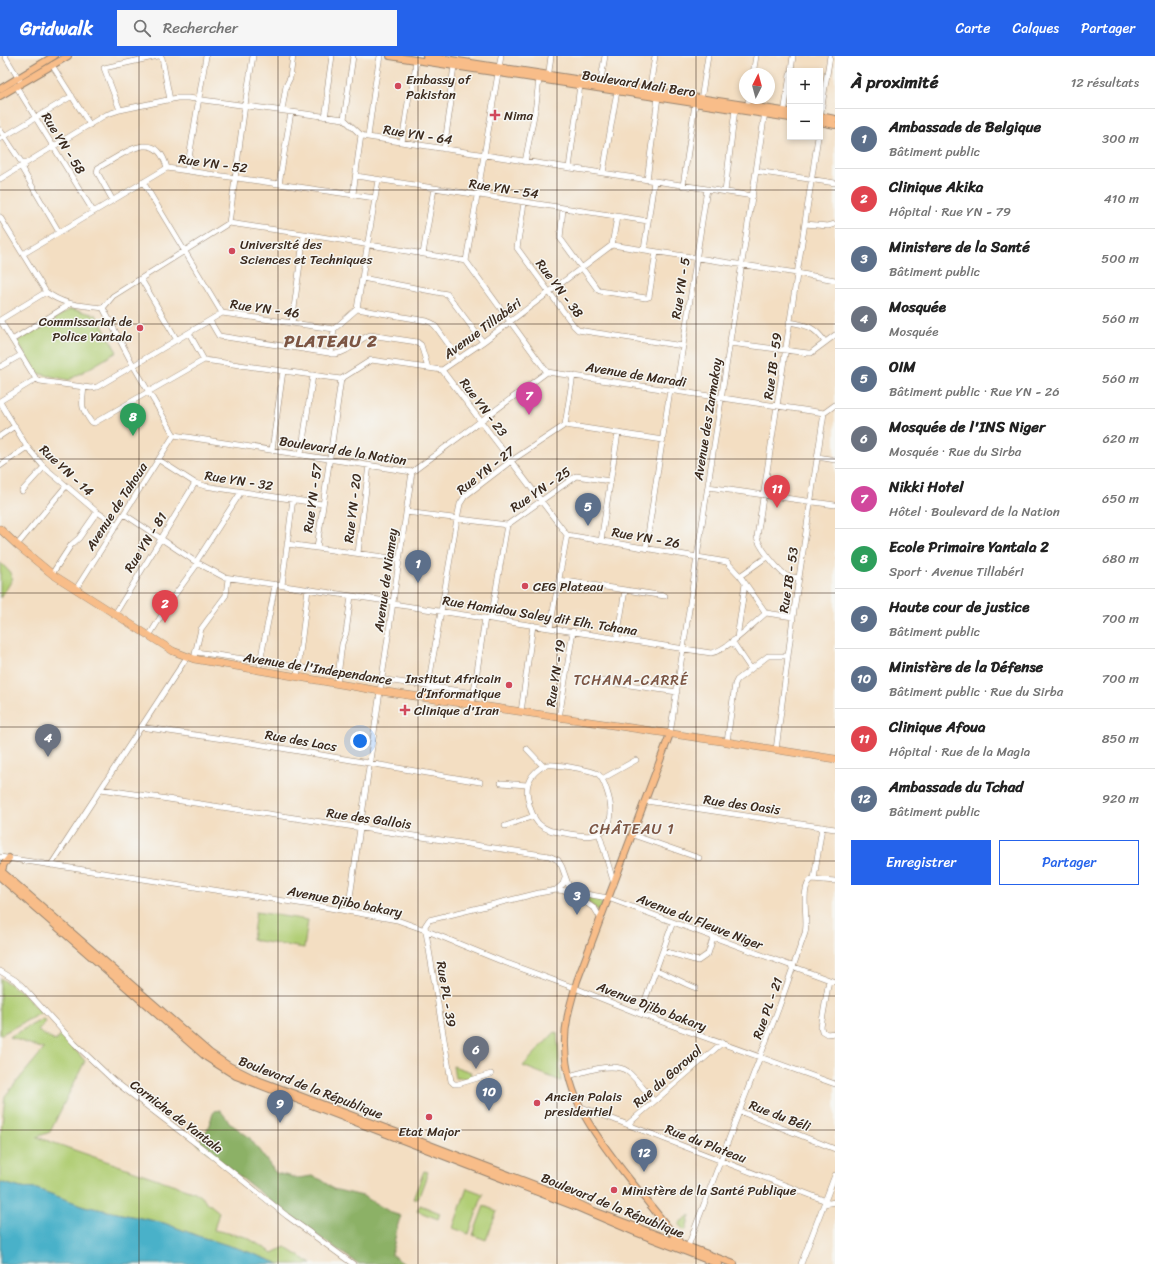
<!DOCTYPE html>
<html lang="fr">
<head>
<meta charset="utf-8">
<style>
  :root { --surface:#fff; --page:#f6f6f6; --text:#222; --muted:#767676; --line:#e0e0e0; --accent:#2563eb }
  body { margin:0; font-family:Sriracha,sans-serif; background:var(--page); color:var(--text) }
  .controls { position:absolute; right:12px; top:12px; display:grid; overflow:hidden; border-radius:0px; box-shadow:0 2px 6px #0003 }
  .controls button { width:36px; height:36px; display:grid; place-items:center; padding:0; border:0; border-bottom:1px solid var(--line); background:var(--surface); color:var(--text); font:20px sans-serif }
  .compass { position:absolute; left:739px; top:12px; width:36px; height:36px; border-radius:50%; background:var(--surface); box-shadow:0 2px 6px #0003; rotate:6deg }
  .you { position:absolute; left:360px; top:685px; width:14px; height:14px; margin:-10px; border:3px solid #fff; border-radius:50%; background:#1a73e8; box-shadow:0 0 0 6px #1a73e833 }
  .badge { display:grid; place-items:center; width:26px; height:26px; border-radius:50%; background:var(--accent); color:#fff; font-size:13px; font-weight:700 }
  .pin { position:absolute; translate:-50% -33px; filter:drop-shadow(0 1px 2px #0008) }
  .pin::after { content:''; position:absolute; top:21px; width:14px; height:12px; background:inherit; clip-path:polygon(0 0,100% 0,50% 100%) }
  .list { margin:0; padding:0; list-style:none }
  h2 { display:flex; justify-content:space-between; align-items:center; height:52px; margin:0; padding:0 16px; font-size:17px }
  h2 small { font-size:13px; font-weight:400; color:var(--muted) }
  .list li { display:grid; grid-template-columns:26px 1fr auto; gap:12px; align-items:center; box-sizing:border-box; height:60px; padding:0 16px; border-top:1px solid var(--line) }
  .list b { display:block; font-size:15px; white-space:nowrap }
  .list p { margin:0; font-size:13px; white-space:nowrap; color:var(--muted) }
  .list em { font-size:13px; font-style:normal; color:var(--muted) }
  .actions { display:flex; gap:8px; padding:12px 16px }
  .actions a { flex:1; padding:9px 0; border:1px solid var(--accent); border-radius:0px; text-align:center; font-size:14px; color:var(--accent) }
  .actions .main { background:var(--accent); color:#fff }
  .icon { flex:none; width:22px; height:22px; fill:none; stroke:currentColor; stroke-width:2; stroke-linecap:round; stroke-linejoin:round }
  .map { position:relative; flex:none; width:835px; height:1208px; overflow:hidden }
  header { display:flex; align-items:center; gap:24px; box-sizing:border-box; height:56px; padding:0 20px; background:var(--accent); color:#fff }
  header strong { font-size:19px }
  nav { display:flex; gap:22px; margin-inline-start:auto; font-size:14px }
  .search { width:280px; height:36px; background:var(--page); display:flex; align-items:center; gap:10px; box-sizing:border-box; padding:0 14px; border-radius:0px; color:var(--muted); font-size:15px }
  main { display:flex }
  aside { flex:1; background:var(--surface) }
  .map>svg:first-child { display:block }
  .green { fill:#b1ce75; stroke:#767c4a }
  .forest { fill:#8cb166; stroke:#646e42 }
  .water { fill:#4ab1c9; stroke:#426e74 }
  .lines { fill:none; stroke-linecap:round; stroke-linejoin:round }
  .minor-casing { stroke:#978470; stroke-width:6 }
  .major-casing { stroke:#978470; stroke-width:8 }
  .highway-casing { stroke:#978470; stroke-width:8 }
  .minor { stroke:#fff; stroke-width:5 }
  .major { stroke:#f8bd89; stroke-width:6 }
  .highway { stroke:#f8bd89; stroke-width:7 }
  .grid { fill:none; stroke:#3b2a1e; stroke-width:1; stroke-opacity:0.55 }
  .poi-dot { fill:#d1495b; stroke:#f6f6f2; stroke-width:1.5 }
  .labels { text-anchor:middle; stroke-width:3; stroke-linejoin:round; paint-order:stroke }
  .poi-label { font-size:13px; fill:#3b2a1e; stroke:#f6f6f2; text-anchor:start }
  .street-label { font-size:13px; fill:#3b2a1e; stroke:#f6f6f2 }
  .neighbourhood-label { font-size:14px; letter-spacing:1px; fill:#7c5543; stroke:#f6f6f2 }
  .quarter-label { font-size:15px; letter-spacing:1px; fill:#7c5543; stroke:#f6f6f2 }
  .district-label { font-size:17px; font-weight:bold; letter-spacing:1px; fill:#7c5543; stroke:#f6f6f2 }
</style>
</head>
<body>
<header>
<strong>Gridwalk</strong>
<div class="search"><svg class="icon" aria-label="search" viewBox="0 0 24 24"><circle cx="10" cy="10" r="6"/><path d="M15 15l6 6"/></svg>Rechercher</div>
<nav><a>Carte</a><a>Calques</a><a>Partager</a></nav>
</header>
<main>
<div class="map">
<svg width="835" height="1208" viewBox="0 0 835 1208">
  <rect width="100%" height="100%" fill="#f6f6f2"/>
  <filter id="ink" filterUnits="userSpaceOnUse"><feTurbulence type="fractalNoise" baseFrequency=".025" numOctaves="2"/><feDisplacementMap in="SourceGraphic" scale="8" xChannelSelector="R" yChannelSelector="G"/><feConvolveMatrix kernelMatrix="1 2 1 2 8 2 1 2 1" color-interpolation-filters="sRGB"/></filter>
  <filter id="wash" filterUnits="userSpaceOnUse"><feTurbulence type="fractalNoise" baseFrequency=".012" numOctaves="4" result="noise"/><feDisplacementMap in="SourceGraphic" scale="16" xChannelSelector="R" yChannelSelector="G"/><feGaussianBlur stdDeviation="0.9" result="paint"/><feColorMatrix in="noise" values="0 0 0 0 0 0 0 0 0 0 0 0 0 0 0 0 0 1.4 0 .05"/><feComposite in="paint" operator="in"/></filter>
  <g filter="url(#wash)">
    <rect width="100%" height="100%" fill="#f3dec2"/>
    <path class="green" d="M71 253 96 259 117 296 69 324 36 317 17 285Z
      M0 507C19 521 11 526 0 542Z
      M577 838 604 845 600 855 598 854Z
      M256 856 308 864 304 892 252 884Z
      M0 922 22 936 41 957 0 979Z
      M43 963 45 966 38 975 55 985 62 979 85 1005 50 1076 37 1081 195 1136 219 1156 214 1174 246 1181 273 1197 285 1191 312 1208H280L243 1194 198 1180 164 1167 84 1150 37 1133 21 1132 0 1126V1077L1 1076 5 1040 44 993 9 981Z
      M555 976 557 977 561 1025 523 1010Z
      M453 1010 471 1016 470 1018 475 1022H455Z
      M424 1115 428 1116 418 1143H413Z
      M467 1132 483 1138 469 1178 453 1172Z
      M420 1149 440 1157 438 1163 417 1155Z
      M484 1150 497 1155 486 1184 473 1179Z
      M690 1159 686 1174H684L679 1169V1167Z"/>
    <path class="forest" d="M220 1054 231 1068 249 1081 276 1117 298 1122 312 1120 322 1124 333 1133 363 1140 392 1157 401 1160C395 1173 396 1186 391 1198L404 1208H359L326 1186 284 1155 197 1087 207 1074 214 1055Z"/>
    <path class="water" d="M0 1126 21 1132 37 1133 84 1150 164 1167 198 1180 243 1194 280 1208H0Z"/>
  </g>
  <g filter="url(#ink)">
    <g class="lines">
      <defs>
        <path id="minor" d="M5 0 20 25
          M160 0 162 2 170 44
          M52 9 90 69
          M791 15 793 0
          M753 18 756 0
          M548 23 551 0
          M600 29 605 0
          M16 30 93 155
          M649 37 655 0
          M701 44 708 0
          M747 53 749 42
          M120 54 104 12 158 0
          M282 54 286 30 290 22 293 0
          M784 58 790 19
          M325 61 328 43 327 35 332 0
          M820 62 830 0
          M344 63 353 0
          M0 74 24 110
          M368 81 374 35 380 0
          M0 83 72 40
          M402 86 409 40 413 32 416 4
          M444 93 451 46 450 39 454 10
          M525 106 536 49 539 23
          M21 111 59 176
          M569 112 580 29
          M187 114 206 0
          M756 115 835 127
          M603 117 617 35
          M356 120 648 165
          M0 123 105 59 120 54 177 42H188L344 63 361 79 368 81 753 140
          M647 124 658 41
          M143 126 222 257
          M279 128 291 56
          M683 130 695 48
          M725 136 735 53
          M353 138 361 79
          M112 143 97 116 98 112C121 100 156 69 167 112
          M524 147 517 192 574 270 578 274 584 275 683 290
          M563 153 560 182 598 234 600 235 646 242 649 241 656 196
          M0 161 46 236C65 250 81 249 103 252
          M229 167 245 49 253 0
          M805 168 828 170 835 168
          M612 189 617 161
          M644 194 654 125
          M23 198 167 112 375 142
          M423 198 434 132
          M466 205 501 0
          M362 222 447 238 483 286
          M141 223 177 284
          M103 252 113 240 229 167 304 178 466 205 547 316
          M103 252 133 309 174 379
          M357 253 378 124
          M0 264 36 323 40 325 91 332 97 331 222 257 334 273 357 253 427 265 432 267 436 271 459 303
          M0 264 46 236
          M210 265 217 277 219 280 335 298C348 297 358 283 370 279L417 286 421 289 428 312
          M789 266C807 269 815 271 825 286
          M292 267 304 178
          M189 277 204 304
          M12 284 70 248
          M730 287 808 297H811L835 279
          M331 298 334 273
          M0 311 21 299
          M442 314 567 479 550 572
          M547 316 824 357 835 349
          M84 331C82 350 80 350 91 366L94 367 204 304 341 323 371 304 442 314 483 286 612 189 797 217 835 224
          M676 335 707 133
          M0 345 36 323
          M0 346 27 391 44 411 97 456 116 468
          M565 369 573 319
          M174 379 412 416 547 316
          M0 380 15 370
          M272 394 283 315
          M301 398 313 319
          M818 401 835 404
          M159 404 195 427 205 430 322 448
          M0 410 27 391
          M708 431 835 449
          M22 435 44 411
          M406 456 507 469
          M124 458 196 506 224 521 393 546
          M567 479 727 506 740 520 766 557
          M601 485 618 377
          M287 488 399 503
          M17 489 66 430
          M317 492 341 323
          M646 492 670 334
          M358 497 369 409
          M196 506 241 436
          M52 518 71 489 79 482 97 456
          M740 520 768 500
          M799 522C795 521 787 521 784 518 776 511 759 491 757 481L818 81
          M559 524 665 540
          M282 529 293 443
          M76 533 174 379
          M393 548 711 597C726 595 754 567 766 557L793 561
          M115 558 195 427
          M491 563 507 469 576 420 610 425
          M149 580 171 544 198 507
          M617 582 625 534
          M737 582 745 528
          M732 585 751 613
          M196 596 474 637
          M195 598 201 573 226 539 228 523
          M260 608C264 581 271 555 275 528
          M297 621 308 533
          M595 624 677 636
          M337 628 342 588 346 577 351 540
          M426 642 457 463 460 448 465 440 511 405 565 369 663 384
          M472 649 485 562
          M521 656 533 569
          M559 662 573 575
          M141 671 257 688 480 726
          M670 678 765 56
          M727 686 735 628 737 624 768 600H788
          M527 693 543 710
          M776 694 793 561 824 357
          M547 709C555 708 593 714 598 718 603 722 605 729 607 735 612 750 616 773 594 779 583 782 563 776 552 775 546 773 542 771 538 767 531 759 525 739 528 728 530 720 539 711 547 709Z
          M602 723 636 704
          M501 727 527 729
          M101 733 549 800 558 804 562 811 568 828 575 839 595 853 601 863
          M646 745 835 773
          M505 770 534 760
          M599 777 614 828
          M633 779 699 802
          M0 801 324 851 397 864 425 874 501 905 575 932 640 958 835 1028
          M51 809 187 601
          M814 823 822 771
          M556 834 563 828 565 821
          M348 855 412 416
          M663 895 698 905 708 898 713 882
          M656 914C670 919 682 927 696 932
          M0 915 15 924 22 930 75 988 113 1024 206 1095 287 1160 353 1208
          M829 924 821 971 822 975 827 978 835 977
          M640 958 673 866
          M491 1018 458 1028H454L451 1025 425 870 429 864 539 837 556 834 569 835 608 842 835 926
          M569 1020C585 1016 613 1005 627 1015 637 1023 646 1036 654 1045
          M579 1050 826 1145
          M739 1055 835 1093
          M628 1068 722 987
          M824 1148 835 1146
          M687 1193 779 951 805 877C809 863 799 832 812 823L835 825
          M801 1208 835 1119"/>
        <path id="major" d="M390 0 790 62
          M426 0 790 56
          M0 33 54 0
          M0 40 68 0
          M820 60 835 63
          M820 66 835 69
          M670 678 577 925C571 946 564 967 565 990 566 1044 598 1083 630 1124 647 1145 664 1166 681 1188
          M0 814 210 997 229 1010 255 1023 401 1078 556 1137 594 1155 734 1208
          M1 818 4 808 9 802
          M0 821 206 1001 236 1020 579 1152 635 1176 718 1208"/>
        <path id="highway" d="M0 473 17 489 52 518 173 595 194 603 380 635 727 686 835 703"/>
      </defs>
      <use href="#minor" class="minor-casing"/>
      <use href="#major" class="major-casing"/>
      <use href="#highway" class="highway-casing"/>
      <use href="#minor" class="minor"/>
      <use href="#major" class="major"/>
      <use href="#highway" class="highway"/>
    </g>
  </g>
  <path class="grid" d="M139 0V1208M278 0V1208M418 0V1208M557 0V1208M696 0V1208M0 134H835M0 268H835M0 403H835M0 537H835M0 671H835M0 805H835M0 940H835M0 1074H835"/>
  <g class="poi-dot">
    <circle cx="398" cy="30" r="4"/>
    <path d="M493 53h4v4h4v4h-4v4h-4v-4h-4v-4h4z"/>
    <circle cx="232" cy="195" r="4"/>
    <circle cx="140" cy="272" r="4"/>
    <circle cx="525" cy="530" r="4"/>
    <circle cx="509" cy="629" r="4"/>
    <path d="M403 648h4v4h4v4h-4v4h-4v-4h-4v-4h4z"/>
    <circle cx="537" cy="1047" r="4"/>
    <circle cx="429" cy="1061" r="4"/>
    <circle cx="614" cy="1134" r="4"/>
  </g>
  <g class="labels">
    <g class="poi-label">
      <text x="406" y="28">Embassy of<tspan x="406" dy="15">Pakistan</tspan></text>
      <text x="504" y="64">Nima</text>
      <text x="240" y="193">Université des<tspan x="240" dy="15">Sciences et Techniques</tspan></text>
      <text x="132" y="270" text-anchor="end">Commissariat de<tspan x="132" dy="15">Police Yantala</tspan></text>
      <text x="533" y="535">CEG Plateau</text>
      <text x="501" y="627" text-anchor="end">Institut Africain<tspan x="501" dy="15">d’Informatique</tspan></text>
      <text x="414" y="659">Clinique d'Iran</text>
      <text x="545" y="1045">Ancien Palais<tspan x="545" dy="15">presidentiel</tspan></text>
      <text x="429" y="1080" text-anchor="middle">Etat Major</text>
      <text x="622" y="1139">Ministère de la Santé Publique</text>
    </g>
    <g class="street-label">
      <text transform="translate(639 27) rotate(9)" y="5">Boulevard Mali Bero</text>
      <text transform="translate(418 78) rotate(9)" y="5">Rue YN - 64</text>
      <text transform="translate(64 87) rotate(58)" y="5">Rue YN - 58</text>
      <text transform="translate(213 107) rotate(8)" y="5">Rue YN - 52</text>
      <text transform="translate(504 132) rotate(9)" y="5">Rue YN - 54</text>
      <text transform="translate(560 232) rotate(53)" y="5">Rue YN - 38</text>
      <text transform="translate(680 232) rotate(-81)" y="5">Rue YN - 5</text>
      <text transform="translate(265 252) rotate(8)" y="5">Rue YN - 46</text>
      <text transform="translate(482 272) rotate(-36)" y="5">Avenue Tillabéri</text>
      <text transform="translate(772 310) rotate(-82)" y="5">Rue IB - 59</text>
      <text transform="translate(636 318) rotate(9)" y="5">Avenue de Maradi</text>
      <text transform="translate(484 351) rotate(53)" y="5">Rue YN - 23</text>
      <text transform="translate(707 363) rotate(-81)" y="5">Avenue des Zarmakoy</text>
      <text transform="translate(343 394) rotate(9)" y="5">Boulevard de la Nation</text>
      <text transform="translate(67 414) rotate(43)" y="5">Rue YN - 14</text>
      <text transform="translate(485 414) rotate(-38)" y="5">Rue YN - 27</text>
      <text transform="translate(239 424) rotate(9)" y="5">Rue YN - 32</text>
      <text transform="translate(540 433) rotate(-34)" y="5">Rue YN - 25</text>
      <text transform="translate(312 442) rotate(-82)" y="5">Rue YN - 57</text>
      <text transform="translate(116 450) rotate(-57)" y="5">Avenue de Tahoua</text>
      <text transform="translate(352 452) rotate(-83)" y="5">Rue YN - 20</text>
      <text transform="translate(646 481) rotate(10)" y="5">Rue YN - 26</text>
      <text transform="translate(145 486) rotate(-58)" y="5">Rue YN - 81</text>
      <text transform="translate(385 524) rotate(-82)" y="5">Avenue de Niamey</text>
      <text transform="translate(788 524) rotate(-81)" y="5">Rue IB - 53</text>
      <text transform="translate(540 559) rotate(9)" y="5">Rue Hamidou Saley dit Elh. Tchana</text>
      <text transform="translate(318 612) rotate(9)" y="5">Avenue de l'Independance</text>
      <text transform="translate(555 617) rotate(-81)" y="5">Rue YN - 19</text>
      <text transform="translate(301 684) rotate(10)" y="5">Rue des Lacs</text>
      <text transform="translate(742 748) rotate(8)" y="5">Rue des Oasis</text>
      <text transform="translate(369 762) rotate(8)" y="5">Rue des Gallois</text>
      <text transform="translate(345 845) rotate(11)" y="5">Avenue Djibo bakary</text>
      <text transform="translate(700 865) rotate(21)" y="5">Avenue du Fleuve Niger</text>
      <text transform="translate(447 938) rotate(81)" y="5">Rue PL - 39</text>
      <text transform="translate(652 950) rotate(21)" y="5">Avenue Djibo bakary</text>
      <text transform="translate(767 952) rotate(-70)" y="5">Rue PL - 21</text>
      <text transform="translate(667 1020) rotate(-41)" y="5">Rue du Gorouol</text>
      <text transform="translate(311 1031) rotate(21)" y="5">Boulevard de la République</text>
      <text transform="translate(780 1059) rotate(21)" y="5">Rue du Béli</text>
      <text transform="translate(177 1060) rotate(37)" y="5">Corniche de Yantala</text>
      <text transform="translate(706 1087) rotate(21)" y="5">Rue du Plateau</text>
      <text transform="translate(613 1149) rotate(22)" y="5">Boulevard de la République</text>
    </g>
    <g class="neighbourhood-label">
      <text x="631" y="629">TCHANA-CARRÉ</text>
    </g>
    <g class="quarter-label">
      <text x="632" y="778">CHÂTEAU 1</text>
    </g>
    <g class="district-label">
      <text x="331" y="291">PLATEAU 2</text>
    </g>
  </g>
</svg>
<div class="controls">
<button>+</button>
<button>−</button>
</div>
<svg class="compass" viewBox="-18 -18 36 36"><path d="M0-13l5 13h-10z" fill="#e53935"/><path d="M0 13l5-13h-10z" fill="#767676"/></svg>
<div class="you"></div>
<div class="pin badge" style="left:418px;top:527px;background:#5c6f8a">1</div>
<div class="pin badge" style="left:165px;top:567px;background:#e0444e">2</div>
<div class="pin badge" style="left:577px;top:859px;background:#5c6f8a">3</div>
<div class="pin badge" style="left:48px;top:701px;background:#6b7280">4</div>
<div class="pin badge" style="left:588px;top:470px;background:#5c6f8a">5</div>
<div class="pin badge" style="left:476px;top:1013px;background:#6b7280">6</div>
<div class="pin badge" style="left:529px;top:359px;background:#d1479c">7</div>
<div class="pin badge" style="left:133px;top:380px;background:#2e9e5b">8</div>
<div class="pin badge" style="left:280px;top:1067px;background:#5c6f8a">9</div>
<div class="pin badge" style="left:489px;top:1055px;background:#5c6f8a">10</div>
<div class="pin badge" style="left:777px;top:452px;background:#e0444e">11</div>
<div class="pin badge" style="left:644px;top:1116px;background:#5c6f8a">12</div>
</div>
<aside>
<h2>À proximité<small>12 résultats</small></h2>
<ul class="list">
<li><span class="badge" style="background:#5c6f8a">1</span><div><b>Ambassade de Belgique</b><p>Bâtiment public</p></div><em>300 m</em></li>
<li><span class="badge" style="background:#e0444e">2</span><div><b>Clinique Akika</b><p>Hôpital · Rue YN - 79</p></div><em>410 m</em></li>
<li><span class="badge" style="background:#5c6f8a">3</span><div><b>Ministere de la Santé</b><p>Bâtiment public</p></div><em>500 m</em></li>
<li><span class="badge" style="background:#6b7280">4</span><div><b>Mosquée</b><p>Mosquée</p></div><em>560 m</em></li>
<li><span class="badge" style="background:#5c6f8a">5</span><div><b>OIM</b><p>Bâtiment public · Rue YN - 26</p></div><em>560 m</em></li>
<li><span class="badge" style="background:#6b7280">6</span><div><b>Mosquée de l'INS Niger</b><p>Mosquée · Rue du Sirba</p></div><em>620 m</em></li>
<li><span class="badge" style="background:#d1479c">7</span><div><b>Nikki Hotel</b><p>Hôtel · Boulevard de la Nation</p></div><em>650 m</em></li>
<li><span class="badge" style="background:#2e9e5b">8</span><div><b>Ecole Primaire Yantala 2</b><p>Sport · Avenue Tillabéri</p></div><em>680 m</em></li>
<li><span class="badge" style="background:#5c6f8a">9</span><div><b>Haute cour de justice</b><p>Bâtiment public</p></div><em>700 m</em></li>
<li><span class="badge" style="background:#5c6f8a">10</span><div><b>Ministère de la Défense</b><p>Bâtiment public · Rue du Sirba</p></div><em>700 m</em></li>
<li><span class="badge" style="background:#e0444e">11</span><div><b>Clinique Afoua</b><p>Hôpital · Rue de la Magia</p></div><em>850 m</em></li>
<li><span class="badge" style="background:#5c6f8a">12</span><div><b>Ambassade du Tchad</b><p>Bâtiment public</p></div><em>920 m</em></li>
</ul>
<div class="actions"><a class="main">Enregistrer</a><a>Partager</a></div>
</aside>
</main>
</body>
</html>
